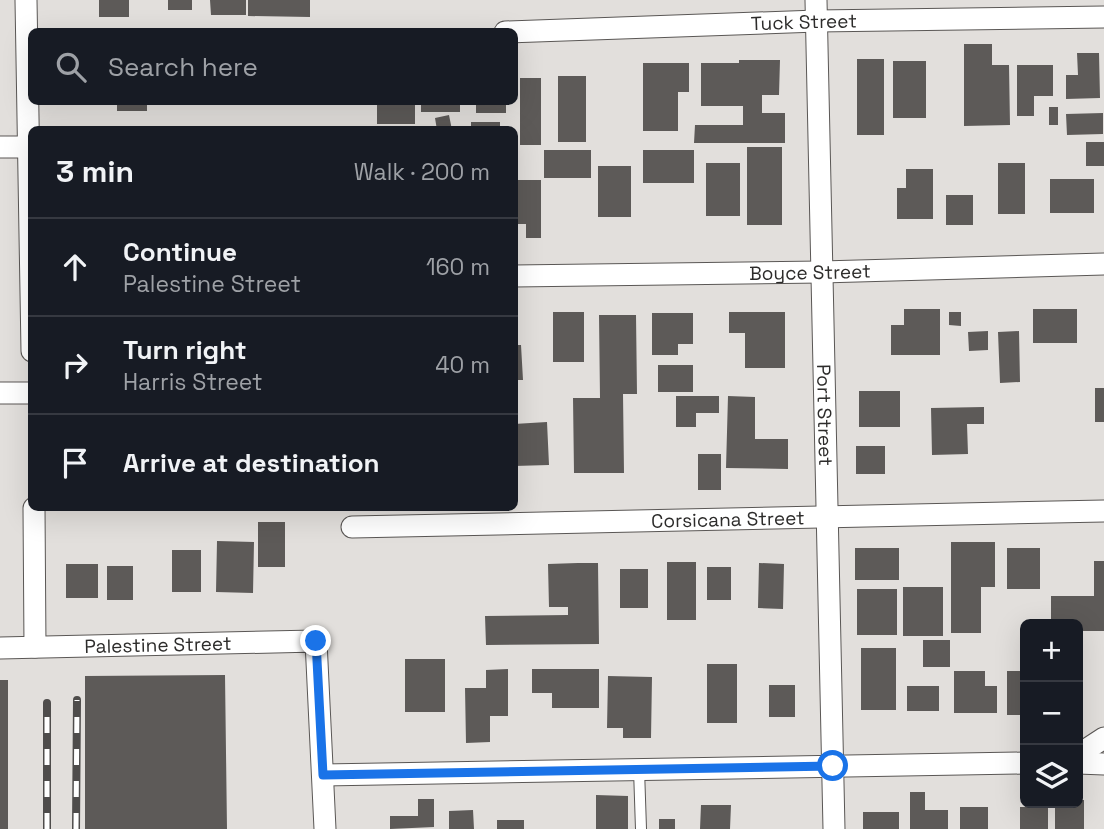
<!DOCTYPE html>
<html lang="en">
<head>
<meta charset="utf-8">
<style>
  :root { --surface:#171b24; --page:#242831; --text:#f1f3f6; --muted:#9ea1a6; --line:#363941 }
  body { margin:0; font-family:"Space Grotesk",sans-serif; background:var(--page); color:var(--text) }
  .controls { position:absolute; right:21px; bottom:21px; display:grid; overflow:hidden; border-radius:10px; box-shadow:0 7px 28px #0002 }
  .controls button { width:63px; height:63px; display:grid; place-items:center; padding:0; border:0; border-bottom:2px solid var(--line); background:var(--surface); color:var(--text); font:35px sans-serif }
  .stop { position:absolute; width:21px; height:21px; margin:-16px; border:5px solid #1a73e8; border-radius:50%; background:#fff }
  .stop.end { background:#1a73e8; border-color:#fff; box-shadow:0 2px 7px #0008 }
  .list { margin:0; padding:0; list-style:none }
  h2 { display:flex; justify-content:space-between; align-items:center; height:91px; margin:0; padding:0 28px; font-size:30px }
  h2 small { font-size:23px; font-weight:400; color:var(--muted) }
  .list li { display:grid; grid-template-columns:46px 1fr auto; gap:21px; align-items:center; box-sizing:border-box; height:98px; padding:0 28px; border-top:2px solid var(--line) }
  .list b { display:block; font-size:26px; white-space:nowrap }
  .list p { margin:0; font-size:23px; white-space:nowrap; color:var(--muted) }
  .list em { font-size:23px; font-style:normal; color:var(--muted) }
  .icon { flex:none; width:38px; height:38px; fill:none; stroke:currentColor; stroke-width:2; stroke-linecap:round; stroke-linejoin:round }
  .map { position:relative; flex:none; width:1104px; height:829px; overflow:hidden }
  .search { position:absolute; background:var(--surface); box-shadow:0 7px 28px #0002; left:28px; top:28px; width:490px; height:77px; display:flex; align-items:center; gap:18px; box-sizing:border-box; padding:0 24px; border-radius:10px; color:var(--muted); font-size:26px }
  .panel { position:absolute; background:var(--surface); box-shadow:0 7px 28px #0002; left:28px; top:126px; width:490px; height:385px; border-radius:10px }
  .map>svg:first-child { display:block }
  .building { fill:#5d5a58 }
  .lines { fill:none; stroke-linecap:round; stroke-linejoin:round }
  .service-casing { stroke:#5a5755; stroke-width:12 }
  .minor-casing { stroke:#5a5755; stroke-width:23 }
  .service { stroke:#fff; stroke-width:10 }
  .minor { stroke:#fff; stroke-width:21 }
  .rail-casing { stroke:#4e4c4b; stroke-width:8 }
  .rail { stroke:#fff; stroke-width:5; stroke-dasharray:16; stroke-linecap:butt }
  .route { stroke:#1a73e8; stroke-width:9 }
  .labels { text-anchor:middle; stroke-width:7; stroke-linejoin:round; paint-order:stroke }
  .street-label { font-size:19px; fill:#2d2c2b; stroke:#fff }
</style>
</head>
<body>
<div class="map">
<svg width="1104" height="829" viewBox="0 0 1104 829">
  <rect width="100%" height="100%" fill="#e2dfdc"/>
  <path class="building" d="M99 0H129V17H99Z
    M168 0H192V10H168Z
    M210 0H246V15H211Z
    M248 0H310V17L248 16Z
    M964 44H992V65H1009L1010 125 964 126Z
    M1077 53H1099L1100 98 1066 99V75H1078Z
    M857 59H884V135H857Z
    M739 60H780L779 95H762V113H785V143H694L695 125H743V106H701V63H739Z
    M893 61H926V118H893Z
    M643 63H689V92H678V131H643Z
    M1017 65H1053V96H1034V116H1017Z
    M558 76H586V142H558Z
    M520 78H541V145H520Z
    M117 102H147V111H117Z
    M377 102H415V124H377Z
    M421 102H460V112H421Z
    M476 102H506V113H476Z
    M1049 107H1058V125H1049Z
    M1103 113V134L1067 135 1066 114Z
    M449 115 452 130H437L435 118Z
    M471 122H500V130H471Z
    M1086 142H1104V166H1086Z
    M747 147H782V225H747Z
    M544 150H591V178H544Z
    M643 150H694V183H643Z
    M706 163H740V216H706Z
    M998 163H1025V214H998Z
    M598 166H631V217H598Z
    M906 169H933V219H897V188H906Z
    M1050 179H1094V213H1050Z
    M514 180H541V238H526V224H514Z
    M946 195H973V225H946Z
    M904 309H940V355H891V325H904Z
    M1033 309H1077V343H1033Z
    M553 312H584V362H553Z
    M729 312H785V368H745V333H729Z
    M949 312H961V326L949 325Z
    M652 313H693V344H678V355H652Z
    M599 315H636L637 394H623L624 473H574L573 398H600Z
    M988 331V350L969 351 968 332Z
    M1019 331 1020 382 1000 383 998 332Z
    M514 345H521L523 380H514Z
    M658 365H693V392H658Z
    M1095 388H1104V422H1095Z
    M859 391H900V427H859Z
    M676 396H719V413H696V427H676Z
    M728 396 755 397V439H788V469L726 468Z
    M984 407V424H967L968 454 932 455 931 408Z
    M547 422 549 465 514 466V424Z
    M856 446H885V474H856Z
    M698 454H721V490H698Z
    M258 522H285V567H258Z
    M217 541 254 542 253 593 216 592Z
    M951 542H995V587H981V633H951Z
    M855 548H899V580H855Z
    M1007 548H1040V589H1007Z
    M172 550H201V592H172Z
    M1094 561H1104V631H1078V624H1051V596H1094Z
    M667 562H696V620H667Z
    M578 563H598L599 644 486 645 485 616 568 615V607H549L548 564Z
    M759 563 784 564 783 609 758 608Z
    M66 564H98V598H66Z
    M107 566H133V600H107Z
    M707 567H731V600H707Z
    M620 569H648V608H620Z
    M903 587H943V636H903Z
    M857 589H897V635H857Z
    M923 640H950V667H923Z
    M861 648H896V710H861Z
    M405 659H445V712H405Z
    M707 664H737V723H707Z
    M508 669V716H490V742L466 743 465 688H486V670Z
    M532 669H599V708H552V693H532Z
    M954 671H985V686H997V713H954Z
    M1007 671H1025V715H1007Z
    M225 675 227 829H85V676Z
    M608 676 652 677 651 738H623V728H607Z
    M0 680H8V829H0Z
    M769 685H795V717H769Z
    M907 686H939V711H907Z
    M910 792H925V810H948V829H910Z
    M596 795 628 796V829H596Z
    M418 799H434V827L390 829V816H418Z
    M1078 800H1084V829H1055V803H1078Z
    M701 805H731L730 829H700Z
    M960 807H988V829H960Z
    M1020 807H1048V829H1020Z
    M473 810 474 829H449V811Z
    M863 812H899V829H863Z
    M659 819H675V829H659Z
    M497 820H524V829H497Z"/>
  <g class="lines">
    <defs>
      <path id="service" d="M639 769 641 829"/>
      <g id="minor">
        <path d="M26 0 32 351"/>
        <path id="s1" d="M816 0 834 829"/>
        <path id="s2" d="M505 32 817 21 1104 17"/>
        <path d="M0 147H32"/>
        <path id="s3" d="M514 276 822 272 1104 264"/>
        <path d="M0 393H32"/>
        <path d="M34 508 35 647"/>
        <path id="s4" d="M352 527 1104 511"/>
        <path id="s5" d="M0 648 316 641 325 829"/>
        <path d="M1078 755 1104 738"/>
        <path d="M1078 763 1104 764"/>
        <path d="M323 775 1025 763"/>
      </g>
    </defs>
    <use href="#service" class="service-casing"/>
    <use href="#minor" class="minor-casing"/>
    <use href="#service" class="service"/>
    <use href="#minor" class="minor"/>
    <defs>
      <path id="rail" d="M47 829V703
        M76 829 77 700"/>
    </defs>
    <use href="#rail" class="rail-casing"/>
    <use href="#rail" class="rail"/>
  </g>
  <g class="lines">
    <path class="route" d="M316 641 323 775 833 766"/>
  </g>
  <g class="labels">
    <g class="street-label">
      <text dy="7" stroke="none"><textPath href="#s2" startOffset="299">Tuck Street</textPath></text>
      <text dy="7" stroke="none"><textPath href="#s3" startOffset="296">Boyce Street</textPath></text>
      <text dy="7" stroke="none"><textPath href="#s1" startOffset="415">Port Street</textPath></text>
      <text dy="7" stroke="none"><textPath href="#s4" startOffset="376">Corsicana Street</textPath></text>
      <text dy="7" stroke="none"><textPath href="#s5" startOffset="158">Palestine Street</textPath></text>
    </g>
  </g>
</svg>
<div class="controls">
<button>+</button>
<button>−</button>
<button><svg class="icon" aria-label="layers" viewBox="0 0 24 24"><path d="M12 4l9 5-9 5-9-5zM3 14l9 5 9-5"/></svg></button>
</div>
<div class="stop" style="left:833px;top:766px"></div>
<div class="stop end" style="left:316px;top:641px"></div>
<div class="search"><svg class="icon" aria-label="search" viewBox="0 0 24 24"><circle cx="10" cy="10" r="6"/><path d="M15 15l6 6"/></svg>Search here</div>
<section class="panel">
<h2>3 min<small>Walk · 200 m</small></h2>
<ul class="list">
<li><svg class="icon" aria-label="ahead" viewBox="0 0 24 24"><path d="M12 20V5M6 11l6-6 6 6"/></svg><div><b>Continue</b><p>Palestine Street</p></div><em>160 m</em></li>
<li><svg class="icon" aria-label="right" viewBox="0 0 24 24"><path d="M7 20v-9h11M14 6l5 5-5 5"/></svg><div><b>Turn right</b><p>Harris Street</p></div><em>40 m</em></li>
<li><svg class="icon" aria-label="arrive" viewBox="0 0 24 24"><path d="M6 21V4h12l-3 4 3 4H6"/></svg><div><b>Arrive at destination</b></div></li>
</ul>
</section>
</div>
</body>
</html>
